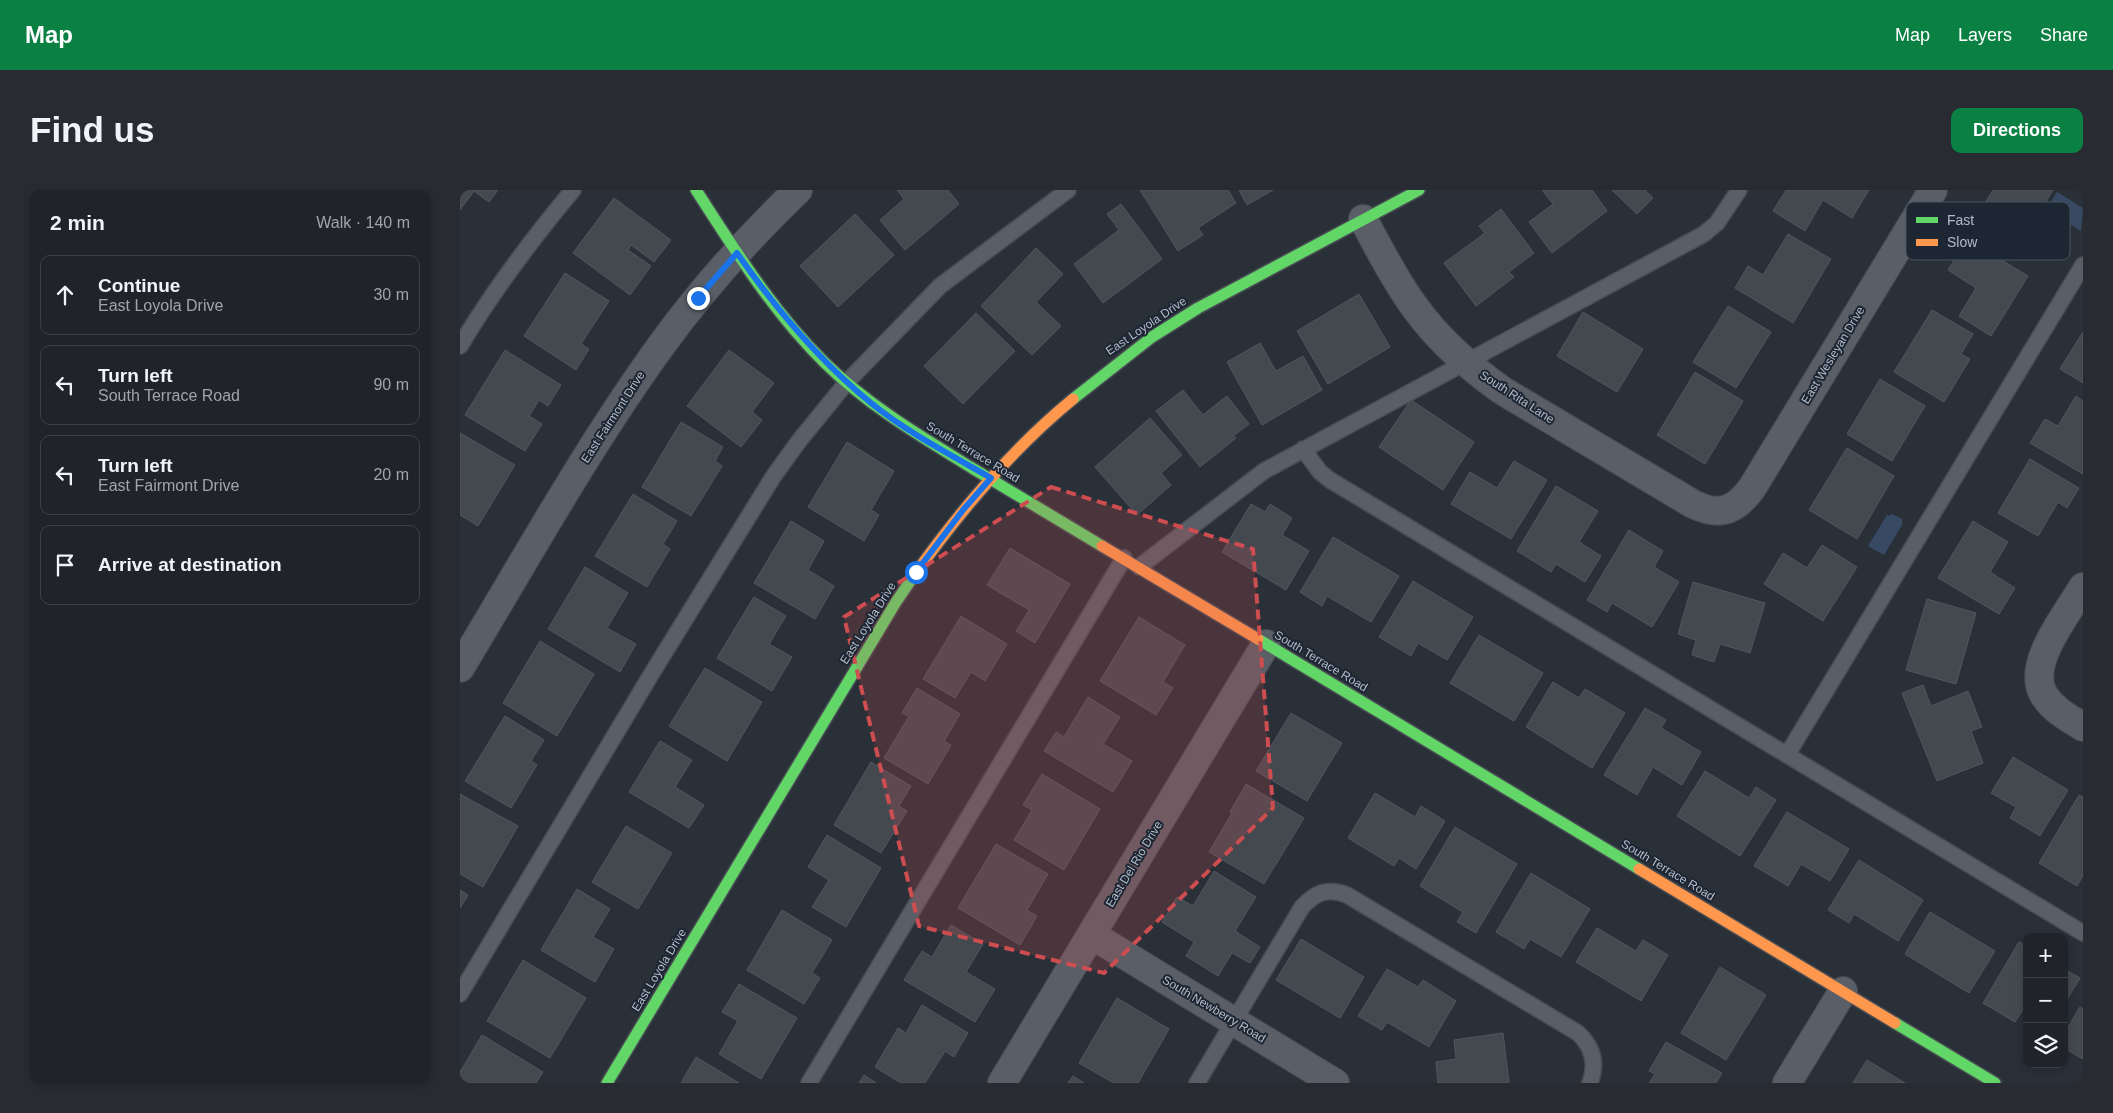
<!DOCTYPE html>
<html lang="en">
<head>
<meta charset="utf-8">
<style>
  :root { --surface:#20242a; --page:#282c32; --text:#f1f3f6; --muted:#a2a4a8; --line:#3d4147; --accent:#0b8043 }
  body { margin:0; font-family:Arial,sans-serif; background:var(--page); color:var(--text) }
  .controls { position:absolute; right:15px; bottom:15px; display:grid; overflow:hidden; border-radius:10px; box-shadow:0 2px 8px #0003 }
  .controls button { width:45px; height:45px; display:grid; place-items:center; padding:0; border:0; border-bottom:1px solid var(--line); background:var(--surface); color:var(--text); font:25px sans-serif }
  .stop { position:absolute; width:15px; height:15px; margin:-11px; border:4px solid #1a73e8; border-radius:50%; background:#fff }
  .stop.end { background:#1a73e8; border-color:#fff; box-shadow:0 1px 5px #0008 }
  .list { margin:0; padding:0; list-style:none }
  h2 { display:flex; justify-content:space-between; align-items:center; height:65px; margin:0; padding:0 20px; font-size:21px }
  h2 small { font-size:16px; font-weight:400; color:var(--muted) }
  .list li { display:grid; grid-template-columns:32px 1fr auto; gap:15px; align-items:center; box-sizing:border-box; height:80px; margin:0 10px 10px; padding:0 10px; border:1px solid var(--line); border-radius:10px }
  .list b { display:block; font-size:19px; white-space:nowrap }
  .list p { margin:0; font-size:16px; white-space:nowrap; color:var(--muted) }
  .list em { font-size:16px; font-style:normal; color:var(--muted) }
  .icon { flex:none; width:28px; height:28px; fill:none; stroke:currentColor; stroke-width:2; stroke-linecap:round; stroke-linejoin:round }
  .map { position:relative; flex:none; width:1623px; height:893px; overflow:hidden; border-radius:10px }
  header { display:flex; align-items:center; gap:30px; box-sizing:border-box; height:70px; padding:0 25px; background:var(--accent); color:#fff }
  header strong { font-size:24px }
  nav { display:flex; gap:28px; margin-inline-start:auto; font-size:18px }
  .intro { display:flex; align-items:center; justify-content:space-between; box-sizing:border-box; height:120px; padding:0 30px }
  h1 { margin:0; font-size:35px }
  .button { padding:12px 22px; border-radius:10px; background:var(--accent); color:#fff; font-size:18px; font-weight:700 }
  main { display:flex; gap:30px; padding:0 30px }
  aside { flex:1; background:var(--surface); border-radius:10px; box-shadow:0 2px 8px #0003 }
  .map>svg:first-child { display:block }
  .water { fill:#384963 }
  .building { fill:#444950; stroke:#52575f }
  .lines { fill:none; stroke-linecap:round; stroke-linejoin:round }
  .lane-casing { stroke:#484c53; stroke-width:18 }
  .street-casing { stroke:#484c53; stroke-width:30 }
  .fast-casing { stroke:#484c53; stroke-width:14 }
  .slow-casing { stroke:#484c53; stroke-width:14 }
  .lane { stroke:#5a5e66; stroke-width:15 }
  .street { stroke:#5a5e66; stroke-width:28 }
  .fast { stroke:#63d668; stroke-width:11 }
  .slow { stroke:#ff974d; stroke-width:11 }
  .route { stroke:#1a73e8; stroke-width:6 }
  .marked { fill:#ce4d50; fill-opacity:0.2; stroke:#ce4d50; stroke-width:4; stroke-dasharray:10 6; stroke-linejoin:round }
  .labels { text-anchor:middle; stroke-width:4; stroke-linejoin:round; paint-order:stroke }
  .street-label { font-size:12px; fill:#b4bcc9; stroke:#1d2633 }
  .key { fill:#1d2633; stroke:#4a5360; stroke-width:1 }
  .key-label { font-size:14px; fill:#b4bcc9 }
</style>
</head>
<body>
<header>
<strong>Map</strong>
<nav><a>Map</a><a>Layers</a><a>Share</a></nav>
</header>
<div class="intro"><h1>Find us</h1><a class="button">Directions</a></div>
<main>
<aside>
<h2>2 min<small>Walk · 140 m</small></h2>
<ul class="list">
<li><svg class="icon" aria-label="ahead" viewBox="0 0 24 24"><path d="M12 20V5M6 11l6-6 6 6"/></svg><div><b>Continue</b><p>East Loyola Drive</p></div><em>30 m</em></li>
<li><svg class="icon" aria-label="left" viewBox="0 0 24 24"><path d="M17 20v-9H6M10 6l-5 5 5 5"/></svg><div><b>Turn left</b><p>South Terrace Road</p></div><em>90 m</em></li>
<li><svg class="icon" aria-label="left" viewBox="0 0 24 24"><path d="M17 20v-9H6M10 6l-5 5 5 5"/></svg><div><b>Turn left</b><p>East Fairmont Drive</p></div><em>20 m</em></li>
<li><svg class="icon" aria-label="arrive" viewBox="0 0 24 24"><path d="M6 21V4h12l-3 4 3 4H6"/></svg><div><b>Arrive at destination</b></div></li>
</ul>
</aside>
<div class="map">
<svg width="1623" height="893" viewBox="0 0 1623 893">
  <rect width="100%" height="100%" fill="#2a3038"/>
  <path class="water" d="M1597 2 1623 18 1621 41 1586 20Z
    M1432 324 1442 329V335L1424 365 1408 356 1427 325 1429 326Z"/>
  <path class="building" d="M0 0H38L29 12 14 1 0 20Z
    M437 0H488L499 14 445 60 420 30 444 9Z
    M680 0H768L776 13 738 38 743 45 718 61Z
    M779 0H813L787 15Z
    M1082 0H1132L1147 21 1092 63 1069 32 1093 14Z
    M1152 0H1185L1193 8 1177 24Z
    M1326 0H1409L1392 28 1363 10 1345 41 1313 21Z
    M1533 0H1593L1555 64 1510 37Z
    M154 8 211 50 194 72 171 55 168 60 191 76 170 105 113 63Z
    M661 14 702 69 643 113 614 74 659 40 647 24Z
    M1041 19 1074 63 1049 82 1054 87 1016 116 984 73 1025 43 1019 36Z
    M395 24 434 65 378 117 340 76Z
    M1328 44 1371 69 1333 133 1275 98 1288 76 1303 85Z
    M1507 49 1568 86 1531 146 1499 126 1516 98 1488 80Z
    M576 58 603 84 576 112 601 136 572 165 521 116Z
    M105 83 149 111 121 154 129 159 116 180 64 146Z
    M899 104 930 157 868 194 837 141Z
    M1268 116 1311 142 1276 198 1233 172Z
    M1472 120 1513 144 1501 164 1510 169 1484 212 1434 182Z
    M1123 122 1183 159 1157 202 1097 166Z
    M516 123 555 161 503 214 464 176Z
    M1623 142V193L1600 179Z
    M800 153 816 181 843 166 862 200 802 235 767 172Z
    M45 160 101 195 88 216 79 210 69 226 82 234 65 261 5 225Z
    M269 160 314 193 292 222 302 230 281 257 227 216Z
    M1235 182 1283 211 1245 274 1197 245Z
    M1420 189 1465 216 1432 271 1387 244Z
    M723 200 743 225 767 206 789 234 773 246 776 248 740 277 696 221Z
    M1616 206 1623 211V284L1570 253 1585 229 1598 236Z
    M951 210 1014 252 983 300 919 257Z
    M690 228 722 265 701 283 711 295 677 325 635 277Z
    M221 232 263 257 255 271 262 276 231 326 182 297Z
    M0 243 55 275 18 336 0 325Z
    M387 252 434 281 411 320 419 325 404 351 348 317Z
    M1387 258 1434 286 1397 349 1349 320Z
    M1570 269 1619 298 1607 318 1598 312 1578 346 1538 323Z
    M1054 271 1087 290 1051 349 991 314 1010 282 1037 298Z
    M1096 296 1138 321 1119 352 1141 366 1125 392 1096 374 1091 382 1057 361Z
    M173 304 217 331 203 354 210 359 187 397 135 366Z
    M791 314 805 322 810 314 832 328 822 345 849 361 826 400 762 362Z
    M331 331 364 351 348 380 374 396 355 429 294 393Z
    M1513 331 1548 352 1530 382 1555 398 1539 424 1478 388Z
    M1169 340 1203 361 1194 377 1219 392 1192 437 1152 413 1147 422 1127 410Z
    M873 347 939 386 911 432 867 406 862 416 840 402Z
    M1362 355 1397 377 1363 431 1304 394 1323 363 1347 378Z
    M550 358 610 394 575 453 556 441 569 420 527 395Z
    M125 377 168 403 147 438 176 454 160 482 88 439Z
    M953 391 1013 427 987 470 958 453 951 466 919 447Z
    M1233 392 1305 413 1290 463 1260 454 1254 472 1232 465 1236 450 1218 444Z
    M294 407 326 426 309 454 332 467 312 501 257 468Z
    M1467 409 1516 423 1496 494 1446 480Z
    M501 426 547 454 525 491 511 482 495 508 463 489Z
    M679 427 725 455 703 492 713 498 696 525 640 491Z
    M1019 445 1083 483 1054 531 990 493Z
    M80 451 134 484 97 546 43 513Z
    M245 478 302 512 267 571 209 536Z
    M1093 492 1119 508 1125 499 1165 523 1132 578 1066 537Z
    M1463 495 1471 516 1508 501 1522 537 1511 541 1523 573 1477 591 1442 503Z
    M457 498 500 524 484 551 491 555 468 594 424 568 449 526 442 523Z
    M628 507 660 527 643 554 672 571 653 602 584 561 596 542 604 547Z
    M1185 518 1206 530 1201 538 1241 562 1222 595 1193 577 1177 605 1144 585Z
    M831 523 882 553 847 611 796 581Z
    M45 526 84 550 71 571 77 575 51 618 5 591Z
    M200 551 232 570 215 597 244 615 229 638 169 602Z
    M1553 567 1608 600 1580 646 1550 628 1556 617 1531 603Z
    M411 572 451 596 439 616 447 621 421 663 374 635Z
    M1245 581 1289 608 1296 597 1316 610 1280 666 1217 626Z
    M582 584 640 619 604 680 554 650 572 620 563 615Z
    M786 594 844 628 804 694 749 662 772 623 770 622Z
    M915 603 955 627 961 616 985 631 956 679 939 668 934 676 888 648Z
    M0 604 58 636 23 697 0 684Z
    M1619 605 1623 607V686L1617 696 1579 673Z
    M1327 622 1389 659 1370 691 1341 674 1328 696 1294 676Z
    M166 636 212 663 178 719 132 692Z
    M995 637 1057 674 1016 743 997 732 1003 722 960 696Z
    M367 645 421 678 386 737 352 717 369 690 348 677Z
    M536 654 588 684 567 720 577 726 560 755 498 718Z
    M1399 670 1463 710 1438 751 1394 724 1389 733 1368 720Z
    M754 681 796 707 775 741 800 757 790 773 772 763 758 786 726 766 734 752 702 732 717 707 733 716Z
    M1071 683 1130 719 1101 767 1070 749 1064 759 1036 742Z
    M117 699 150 719 133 747 154 759 135 792 81 760Z
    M0 700 8 705 0 718Z
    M322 720 372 750 352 783 360 788 344 814 287 780Z
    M1470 722 1535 761 1509 803 1445 764Z
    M491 735 523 754 506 782 535 799 515 832 444 790 462 761 472 767Z
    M1137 738 1176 761 1183 750 1208 765 1181 811 1116 772Z
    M841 749 904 787 880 828 816 790Z
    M1559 752 1567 756V813L1555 832 1523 813Z
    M63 770 126 808 90 868 27 831Z
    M1260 777 1306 805 1266 870 1221 843Z
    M927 779 958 797 963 790 996 811 969 857 927 832 922 840 898 826Z
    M1604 779 1620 788 1604 814Z
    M279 794 337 828 301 889 259 864 278 831 262 822Z
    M657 808 709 839 678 893H654L619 873Z
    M462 815 508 843 494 867 485 861 465 893H441L415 877 438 838 446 843Z
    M1620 817 1623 819V869L1604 858V844Z
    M1043 843 1049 893H978L976 872 996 869 994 850Z
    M22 845 83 882 76 893H0V882Z
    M1206 852 1262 883 1256 893H1189L1195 884 1189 881Z
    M236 867 279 893H221Z
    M1407 870 1445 893H1393Z
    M404 885 416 893H399Z
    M613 886 624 893H608Z"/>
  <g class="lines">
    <defs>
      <path id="lane" d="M0 156C33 101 72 49 113 0
        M843 259 860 282 870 290 1623 743
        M679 377 804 281 1244 44 1257 33 1279 0
        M1327 565 1623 75
        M0 804 192 483 313 287 339 251 387 192 480 96 608 0
        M349 893 664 368
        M737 893 842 717C855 703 867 697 887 705L1118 843C1133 857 1137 874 1130 893"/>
      <path id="street" d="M903 29C919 58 934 89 954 116 978 150 1009 177 1043 201L1233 314C1260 327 1275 321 1292 298L1473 0
        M1623 397C1607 424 1565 475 1584 505 1593 520 1609 528 1623 537
        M0 478C66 369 128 256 203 153 243 98 289 47 338 0
        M632 745 875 893
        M542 893 806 454
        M1327 893 1383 801"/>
      <path id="fast" d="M236 0C275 60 313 122 365 173 409 216 460 246 512 278 555 304 599 330 642 356
        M613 209 692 147 738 118 959 0
        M798 449 1179 679
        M1435 833 1535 893
        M147 893 436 412 453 387"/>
      <path id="slow" d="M642 356 798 449
        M453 387C499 322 552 259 613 209
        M1179 679 1435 833"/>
    </defs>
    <use href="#lane" class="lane-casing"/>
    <use href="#street" class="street-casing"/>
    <use href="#fast" class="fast-casing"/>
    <use href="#slow" class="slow-casing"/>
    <use href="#lane" class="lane"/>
    <use href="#street" class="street"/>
    <use href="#fast" class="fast"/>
    <use href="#slow" class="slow"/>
  </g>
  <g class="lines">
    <path class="route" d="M238 108 277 63C316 119 358 170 411 213 448 243 491 265 531 288L503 320 456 382"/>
  </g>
  <path class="marked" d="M591 297 793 359 813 618 644 783 459 736 384 427Z"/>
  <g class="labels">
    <g class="street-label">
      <text transform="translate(686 136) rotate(-34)" y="4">East Loyola Drive</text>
      <text transform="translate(1373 165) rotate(-59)" y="4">East Wesleyan Drive</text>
      <text transform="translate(1057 207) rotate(33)" y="4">South Rita Lane</text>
      <text transform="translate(153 227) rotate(-57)" y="4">East Fairmont Drive</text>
      <text transform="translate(513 262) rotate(31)" y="4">South Terrace Road</text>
      <text transform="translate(408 433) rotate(-58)" y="4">East Loyola Drive</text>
      <text transform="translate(861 471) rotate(31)" y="4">South Terrace Road</text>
      <text transform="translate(674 674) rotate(-59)" y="4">East Del Rio Drive</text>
      <text transform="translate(1208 680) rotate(31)" y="4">South Terrace Road</text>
      <text transform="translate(199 780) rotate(-59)" y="4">East Loyola Drive</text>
      <text transform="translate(754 819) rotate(31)" y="4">South Newberry Road</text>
    </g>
  </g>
  <rect x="1446" y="12" width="164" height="58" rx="8" class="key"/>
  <rect x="1456" y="27" width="22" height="6" fill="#63d668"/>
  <rect x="1456" y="49" width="22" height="7" fill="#ff974d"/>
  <g class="key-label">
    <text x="1487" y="35">Fast</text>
    <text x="1487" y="57">Slow</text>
  </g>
</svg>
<div class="controls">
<button>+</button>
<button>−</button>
<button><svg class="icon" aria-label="layers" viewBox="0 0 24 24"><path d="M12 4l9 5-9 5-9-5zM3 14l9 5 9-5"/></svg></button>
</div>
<div class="stop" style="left:456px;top:382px"></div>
<div class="stop end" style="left:238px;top:108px"></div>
</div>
</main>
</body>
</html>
